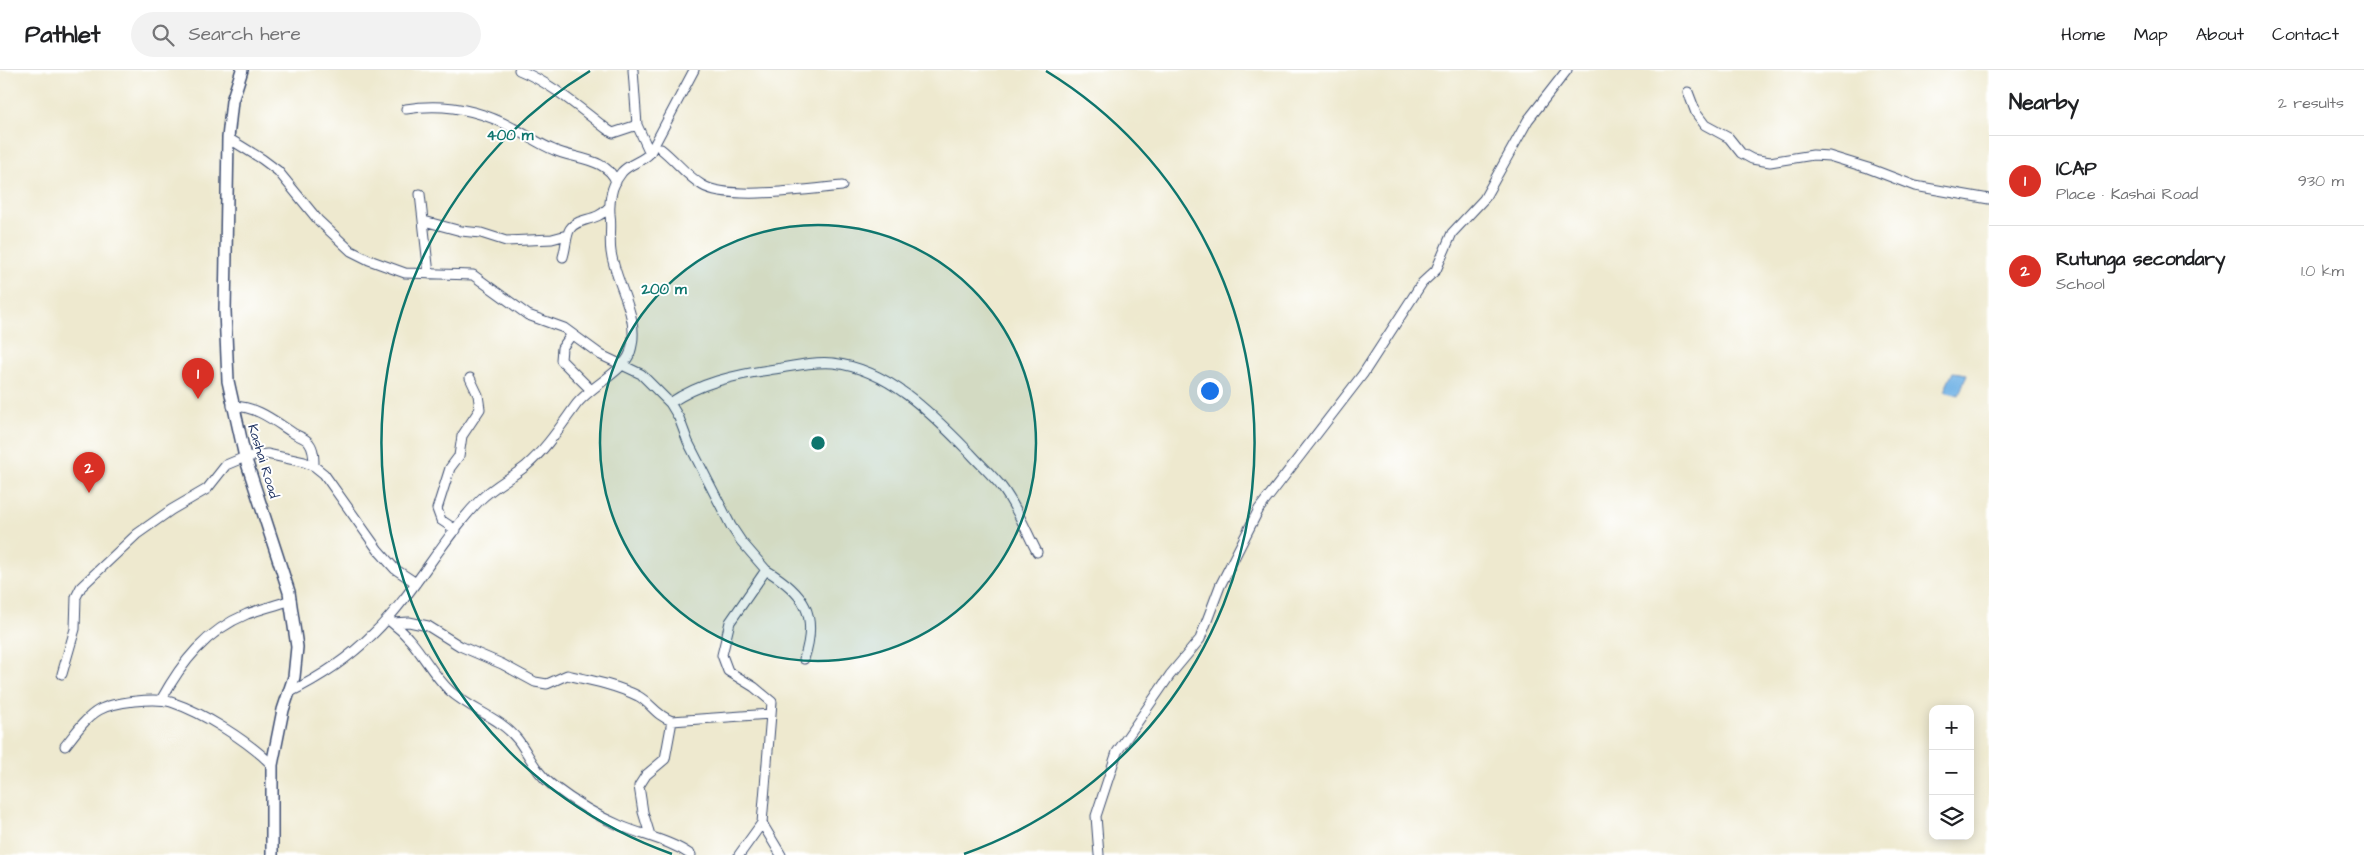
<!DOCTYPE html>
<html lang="en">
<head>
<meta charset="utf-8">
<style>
  :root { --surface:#fff; --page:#f2f2f2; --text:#202124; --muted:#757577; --line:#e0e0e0; --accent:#d93025 }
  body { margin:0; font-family:"Architects Daughter",sans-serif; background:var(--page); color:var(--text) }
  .controls { position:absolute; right:15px; bottom:15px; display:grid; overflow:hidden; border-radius:10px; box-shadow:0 2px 12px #0003 }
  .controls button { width:45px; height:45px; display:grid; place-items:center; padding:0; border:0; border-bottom:1px solid var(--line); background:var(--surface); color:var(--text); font:25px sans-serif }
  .you { position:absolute; left:1209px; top:320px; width:18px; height:18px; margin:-12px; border:4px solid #fff; border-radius:50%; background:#1a73e8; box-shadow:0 0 0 8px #1a73e833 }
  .badge { display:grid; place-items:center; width:32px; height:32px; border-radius:50%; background:var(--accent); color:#fff; font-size:16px; font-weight:700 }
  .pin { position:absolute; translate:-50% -41px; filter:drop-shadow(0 1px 2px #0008) }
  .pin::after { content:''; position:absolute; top:26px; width:18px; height:15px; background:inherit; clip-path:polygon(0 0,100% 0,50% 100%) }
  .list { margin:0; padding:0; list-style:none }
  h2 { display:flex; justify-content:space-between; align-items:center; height:65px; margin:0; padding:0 20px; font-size:21px }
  h2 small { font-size:16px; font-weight:400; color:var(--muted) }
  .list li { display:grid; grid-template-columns:32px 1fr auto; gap:15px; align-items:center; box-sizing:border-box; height:90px; padding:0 20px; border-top:1px solid var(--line) }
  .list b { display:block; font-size:19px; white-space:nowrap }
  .list p { margin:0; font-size:16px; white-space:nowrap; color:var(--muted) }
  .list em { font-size:16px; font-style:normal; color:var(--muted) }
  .icon { flex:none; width:28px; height:28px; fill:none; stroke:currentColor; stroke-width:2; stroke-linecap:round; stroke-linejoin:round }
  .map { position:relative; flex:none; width:1989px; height:785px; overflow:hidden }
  header { display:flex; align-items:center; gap:30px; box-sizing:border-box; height:70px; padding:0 25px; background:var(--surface); border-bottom:1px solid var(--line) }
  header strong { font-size:24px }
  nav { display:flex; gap:28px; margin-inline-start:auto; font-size:18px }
  .search { width:350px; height:45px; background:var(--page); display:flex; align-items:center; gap:12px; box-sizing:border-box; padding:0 18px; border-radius:28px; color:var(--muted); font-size:19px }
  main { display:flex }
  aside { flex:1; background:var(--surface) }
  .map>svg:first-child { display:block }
  .water { fill:#72b3e6; stroke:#4671a2 }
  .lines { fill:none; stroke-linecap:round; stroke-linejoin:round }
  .minor-casing { stroke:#3b4b6f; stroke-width:11 }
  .tertiary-casing { stroke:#3b4b6f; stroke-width:14 }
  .minor { stroke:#fff; stroke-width:9 }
  .tertiary { stroke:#fff; stroke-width:11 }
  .ring { fill:none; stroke:#0f766e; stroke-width:2.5 }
  .labels { text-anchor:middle; stroke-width:4; stroke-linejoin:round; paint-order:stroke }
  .street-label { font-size:14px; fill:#1b2f5e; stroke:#fff }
  .centre { fill:#0f766e; stroke:#fff; stroke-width:2.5 }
  .ring-label { font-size:15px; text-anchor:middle; font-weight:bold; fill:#0f766e; stroke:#fff; stroke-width:4; stroke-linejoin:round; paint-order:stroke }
</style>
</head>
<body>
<header>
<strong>Pathlet</strong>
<div class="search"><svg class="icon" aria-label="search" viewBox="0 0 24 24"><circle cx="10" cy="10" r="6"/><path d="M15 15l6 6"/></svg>Search here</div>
<nav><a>Home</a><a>Map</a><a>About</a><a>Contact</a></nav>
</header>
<main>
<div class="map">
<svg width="1989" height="785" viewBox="0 0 1989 785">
  <rect width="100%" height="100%" fill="#fff"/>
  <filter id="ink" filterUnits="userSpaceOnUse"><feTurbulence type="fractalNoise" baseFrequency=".02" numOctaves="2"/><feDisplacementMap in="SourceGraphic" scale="10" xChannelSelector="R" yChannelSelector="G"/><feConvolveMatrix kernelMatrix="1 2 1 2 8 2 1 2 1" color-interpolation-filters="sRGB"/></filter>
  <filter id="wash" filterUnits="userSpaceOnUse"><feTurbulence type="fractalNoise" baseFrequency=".0096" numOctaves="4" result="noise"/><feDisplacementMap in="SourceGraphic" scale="20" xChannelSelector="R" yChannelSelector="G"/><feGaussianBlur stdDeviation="1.12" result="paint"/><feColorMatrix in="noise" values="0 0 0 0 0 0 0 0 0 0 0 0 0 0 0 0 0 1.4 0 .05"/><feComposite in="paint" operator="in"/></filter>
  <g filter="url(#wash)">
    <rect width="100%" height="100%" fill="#eee9cf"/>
    <path class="water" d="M1953 302 1967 304 1959 325 1944 321Z"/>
  </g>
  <g filter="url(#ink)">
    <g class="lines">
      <defs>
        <path id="minor" d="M519 0C553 14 579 38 608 60L613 63 637 55
          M633 0 637 55 650 83
          M1688 22 1696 43 1705 55 1729 68 1741 83 1752 89 1770 92 1813 85 1829 86 1868 98 1915 116 1989 129
          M406 39C443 33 480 40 513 58 527 65 539 74 554 80 573 89 608 88 616 112
          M228 68 262 89 278 101 318 150 351 181 369 190 405 203 473 205 528 245 564 258 601 285 641 304 670 333 679 348 688 372 731 456 741 471 766 500 730 552 722 585 728 601 754 617 772 632 762 753 739 785
          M661 79C675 90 687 106 702 115 727 131 811 119 842 116
          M420 124 429 204
          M424 151 461 161 481 163 506 171 552 169 567 165
          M563 187C566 178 566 165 570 159 578 147 597 152 608 138
          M572 264 562 278 561 290 590 319
          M670 333C700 313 734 305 769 300 790 297 812 291 833 293 889 299 933 345 970 383 980 394 991 404 1001 416 1016 435 1026 461 1037 482
          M232 336C256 336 273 350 293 363 299 367 305 367 309 373 314 379 314 388 314 396
          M456 460 441 450 437 439 450 398 459 386 462 366 480 339 478 325 470 308
          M766 500C804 523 819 544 804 589
          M391 552C419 573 427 599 450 621 471 640 500 647 518 670 530 686 536 703 552 715 573 731 597 746 621 756 645 766 669 770 691 785
          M393 553 409 552 428 556 460 576 502 594 535 612 547 614 567 605C590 610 616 615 638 626 651 633 655 645 672 651L771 644
          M62 604 75 559 76 527 81 517 137 464 171 440 207 419 226 395 245 387 267 384 304 392 314 396 324 404 378 480 395 499 416 513
          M288 623C319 608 350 587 374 563 415 523 441 470 480 430 494 416 511 408 526 396 546 379 560 357 576 335 589 317 623 302 630 283 642 248 616 216 611 182 609 169 612 157 610 144 609 130 612 114 622 102 630 93 642 92 650 83L694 0
          M161 630C182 592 206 561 247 544 261 539 277 535 291 530
          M65 676C75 664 85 648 99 640 113 632 155 627 171 632 204 643 248 671 272 695
          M762 753 781 785
          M650 765 643 742 639 716 646 705 665 689 672 651
          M1099 785 1096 746 1117 682 1170 605 1200 569 1220 516 1259 439 1363 304 1422 213 1436 200 1452 163 1484 129 1528 50 1567 0"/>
        <path id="tertiary" d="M242 0 232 31 228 68 225 241 228 311 245 387 289 522 297 577 294 607 283 640 272 695V785"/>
      </defs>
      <use href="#minor" class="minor-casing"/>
      <use href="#tertiary" class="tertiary-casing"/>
      <use href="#minor" class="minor"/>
      <use href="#tertiary" class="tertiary"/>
    </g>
  </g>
  <circle cx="818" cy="373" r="218" fill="#0f766e" fill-opacity=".12"/>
  <g class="ring">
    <circle cx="818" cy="373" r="218"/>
    <path d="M672 784A436 436 0 0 1 590 1M1046 1A436 436 0 0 1 964 784"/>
  </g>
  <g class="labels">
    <g class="street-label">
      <text transform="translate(264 391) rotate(73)" y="5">Kashai Road</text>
    </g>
  </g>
  <circle cx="818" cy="373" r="8" class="centre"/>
  <g class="ring-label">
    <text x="510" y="70">400 m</text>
    <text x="664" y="224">200 m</text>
  </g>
</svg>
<div class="controls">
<button>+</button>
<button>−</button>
<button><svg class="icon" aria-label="layers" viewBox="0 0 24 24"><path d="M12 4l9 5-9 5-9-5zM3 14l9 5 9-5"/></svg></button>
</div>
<div class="you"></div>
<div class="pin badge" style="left:198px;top:329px">1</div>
<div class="pin badge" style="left:89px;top:423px">2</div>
</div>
<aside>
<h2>Nearby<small>2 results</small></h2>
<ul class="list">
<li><span class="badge">1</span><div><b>ICAP</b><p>Place · Kashai Road</p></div><em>930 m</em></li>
<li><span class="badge">2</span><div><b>Rutunga secondary</b><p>School</p></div><em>1.0 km</em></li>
</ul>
</aside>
</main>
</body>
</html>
